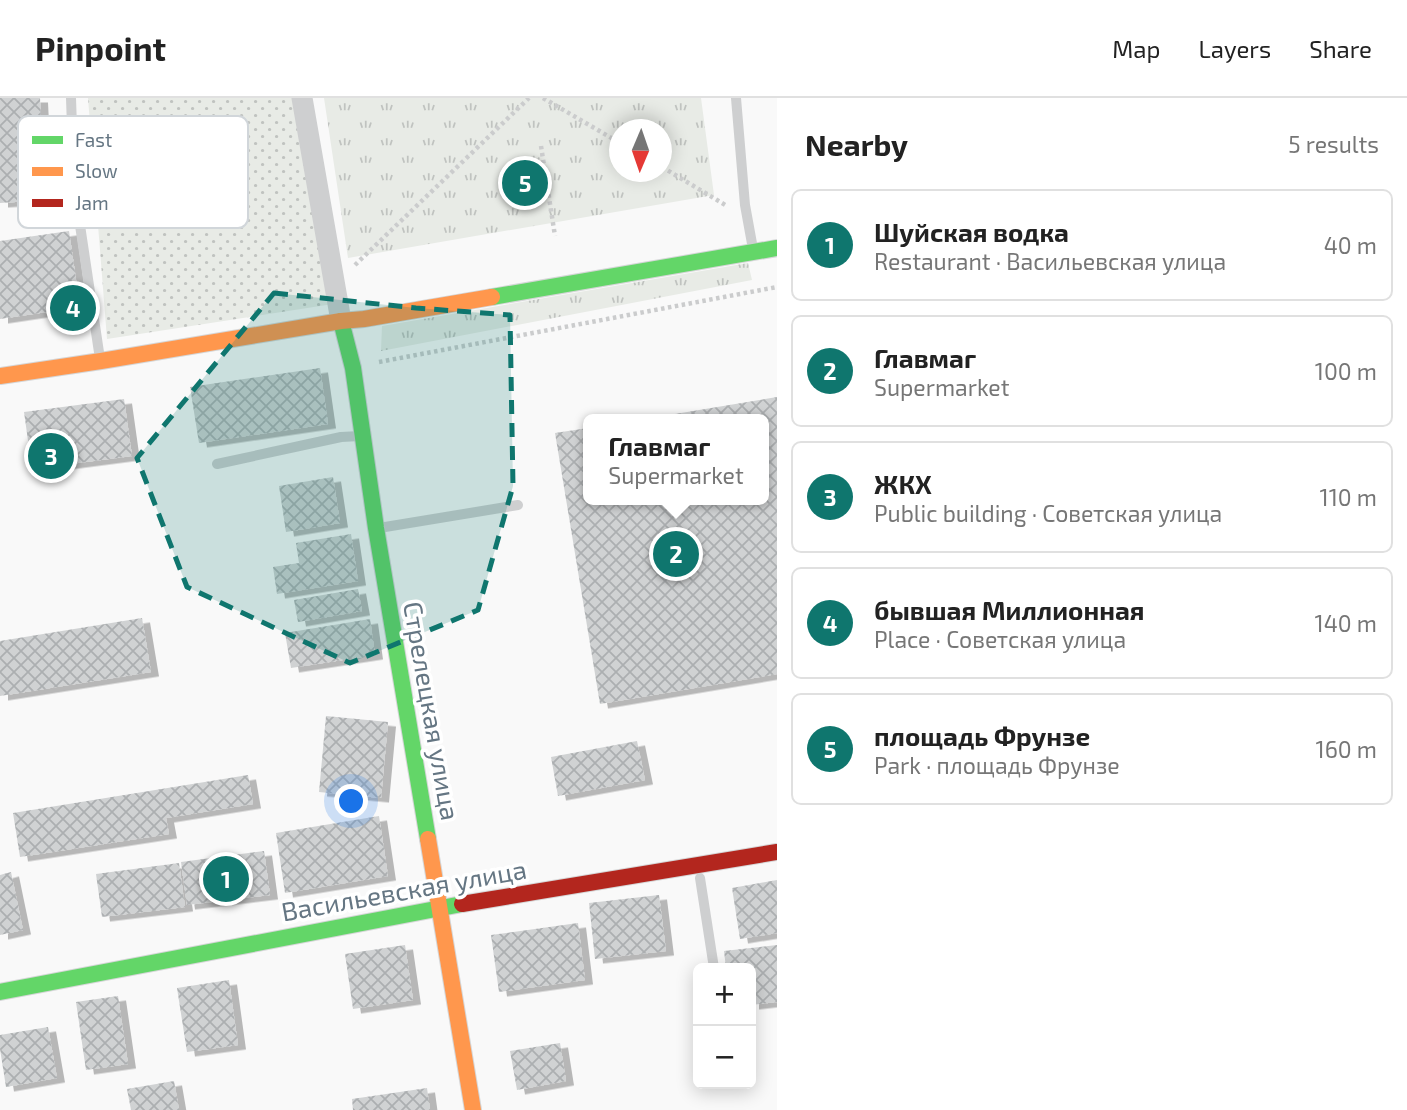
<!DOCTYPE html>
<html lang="en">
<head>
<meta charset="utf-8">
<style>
  :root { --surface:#fff; --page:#f6f6f6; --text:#222; --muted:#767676; --line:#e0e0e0; --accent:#0f766e }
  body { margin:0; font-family:"Exo 2",sans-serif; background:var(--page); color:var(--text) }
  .controls { position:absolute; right:21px; bottom:21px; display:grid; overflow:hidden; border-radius:10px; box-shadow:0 4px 18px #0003 }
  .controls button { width:63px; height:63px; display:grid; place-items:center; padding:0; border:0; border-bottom:2px solid var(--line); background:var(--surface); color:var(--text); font:35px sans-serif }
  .compass { position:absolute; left:609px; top:21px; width:63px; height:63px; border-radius:50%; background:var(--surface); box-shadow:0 4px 18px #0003; rotate:182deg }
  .you { position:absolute; left:352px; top:704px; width:24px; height:24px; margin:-18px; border:5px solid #fff; border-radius:50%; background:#1a73e8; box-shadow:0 0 0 10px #1a73e833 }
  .badge { display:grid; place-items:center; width:46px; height:46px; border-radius:50%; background:var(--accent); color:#fff; font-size:23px; font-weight:700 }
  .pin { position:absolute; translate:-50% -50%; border:4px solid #fff; box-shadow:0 2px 7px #0006 }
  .popup { position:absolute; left:583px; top:316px; width:186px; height:91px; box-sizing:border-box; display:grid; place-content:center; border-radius:10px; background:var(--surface); filter:drop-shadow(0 2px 5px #0005); font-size:23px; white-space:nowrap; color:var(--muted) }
  .popup b { font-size:26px; color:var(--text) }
  .popup::after { content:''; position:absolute; left:50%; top:100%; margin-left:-14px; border:14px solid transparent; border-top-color:var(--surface) }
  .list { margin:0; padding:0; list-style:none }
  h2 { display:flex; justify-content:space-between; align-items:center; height:91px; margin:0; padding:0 28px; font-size:30px }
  h2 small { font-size:23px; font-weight:400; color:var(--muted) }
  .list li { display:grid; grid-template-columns:46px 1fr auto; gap:21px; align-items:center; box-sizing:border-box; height:112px; margin:0 14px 14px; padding:0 14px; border:2px solid var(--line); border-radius:10px }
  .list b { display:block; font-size:26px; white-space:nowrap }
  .list p { margin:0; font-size:23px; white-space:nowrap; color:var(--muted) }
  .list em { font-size:23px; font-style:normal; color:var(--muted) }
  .map { position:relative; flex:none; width:777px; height:1012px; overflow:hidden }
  header { display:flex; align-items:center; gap:42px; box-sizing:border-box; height:98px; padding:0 35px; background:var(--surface); border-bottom:2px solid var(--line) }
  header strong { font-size:33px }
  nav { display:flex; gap:38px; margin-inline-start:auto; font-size:24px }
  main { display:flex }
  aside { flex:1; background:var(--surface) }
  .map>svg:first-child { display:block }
  .grass { fill:url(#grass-tufts); fill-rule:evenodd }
  .park { fill:url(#park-dots) }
  .building { fill:url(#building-cross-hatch); filter:url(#shadow) }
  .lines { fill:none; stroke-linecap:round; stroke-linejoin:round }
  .fast-casing { stroke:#d5d6d7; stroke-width:18 }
  .slow-casing { stroke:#d5d6d7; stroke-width:18 }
  .jam-casing { stroke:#d5d6d7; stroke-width:18 }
  .path { stroke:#cbcccd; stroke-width:4.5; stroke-dasharray:3.5 3.5; stroke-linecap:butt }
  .lane { stroke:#cecfd0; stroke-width:10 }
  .street { stroke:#cecfd0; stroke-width:21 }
  .fast { stroke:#63d668; stroke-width:16 }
  .slow { stroke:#ff974d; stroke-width:16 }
  .jam { stroke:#b3261e; stroke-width:16 }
  .marked { fill:#0f766e; fill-opacity:0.2; stroke:#0f766e; stroke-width:5; stroke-dasharray:14 9; stroke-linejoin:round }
  .labels { text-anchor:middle; stroke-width:7; stroke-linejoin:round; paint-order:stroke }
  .street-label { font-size:26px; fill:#657683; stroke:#fff }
  .key { fill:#fff; stroke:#d1d6da; stroke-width:2 }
  .key-label { font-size:19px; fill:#657683 }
</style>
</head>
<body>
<header>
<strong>Pinpoint</strong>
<nav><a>Map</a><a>Layers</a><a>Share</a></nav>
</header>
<main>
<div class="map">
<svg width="777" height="1012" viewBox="0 0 777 1012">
  <defs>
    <pattern id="grass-tufts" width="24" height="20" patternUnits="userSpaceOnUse" patternTransform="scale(1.75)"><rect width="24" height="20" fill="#e8ebe6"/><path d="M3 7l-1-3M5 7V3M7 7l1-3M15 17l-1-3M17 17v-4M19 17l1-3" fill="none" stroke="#c0c3c0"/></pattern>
    <pattern id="park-dots" width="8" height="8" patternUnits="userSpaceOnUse" patternTransform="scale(1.75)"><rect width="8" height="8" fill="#e8ebe6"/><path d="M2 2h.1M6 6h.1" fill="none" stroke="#c0c3c0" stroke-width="1.8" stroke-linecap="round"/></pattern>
    <pattern id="building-cross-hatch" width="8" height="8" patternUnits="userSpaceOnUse" patternTransform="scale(1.75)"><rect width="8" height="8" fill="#d0d2d3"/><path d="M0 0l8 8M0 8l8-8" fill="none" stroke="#acafb1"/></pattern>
    <filter id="shadow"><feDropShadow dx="8" dy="4.5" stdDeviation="0" flood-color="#0004"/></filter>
  </defs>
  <rect width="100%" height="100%" fill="#f9f9f9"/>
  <path class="grass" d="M324 0H701L714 97 348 160ZM620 32H662V74H620Z
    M748 165 752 182 381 253 382 228Z"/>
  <path class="park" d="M88 0H294L333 206 107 241Z"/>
  <path class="building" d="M0 0H40L45 102 0 105Z
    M69 133 80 209 0 221V143Z
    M320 270 328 326 199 345 190 289Z
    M777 299V576L600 606 555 335 588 330V402H764V321H651V320Z
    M124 301 132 358 32 371 24 314Z
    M333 379 340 425 286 434 279 388Z
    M351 436 358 483 277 496 273 469 299 465 296 445Z
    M358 491 362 513 298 524 294 502Z
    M142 520 151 574 0 598V543Z
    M370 521 375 557 291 570 285 535Z
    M326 618 388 624 381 700 319 694Z
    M637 643 645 682 558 698 551 659Z
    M248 677 253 706 166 720 169 736 20 759 13 715Z
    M379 718 388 778 285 795 276 735Z
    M264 753 270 797 187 807 181 764Z
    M179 765 185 809 102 819 96 776Z
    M11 774 23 832 0 837V777Z
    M777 782V835L740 841 732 790Z
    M659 797 666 853 595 861 589 805Z
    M578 825 585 882 499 894 491 837Z
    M405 847 413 902 353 911 345 856Z
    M777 847V904L751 907V870H726L724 853Z
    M229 882 238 947 187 954 177 890Z
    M118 898 128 966 86 972 76 904Z
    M48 929 57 980 6 989 0 951V937Z
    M560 945 566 983 517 992 510 953Z
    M174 983 179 1012H131L127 991Z
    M427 990 430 1012H353L352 1001Z"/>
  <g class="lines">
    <defs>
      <path id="fast" d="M492 199 777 150
        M341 223 353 270 376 430 428 741
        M0 894 462 806"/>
      <path id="slow" d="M0 278 101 263 341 223 364 221 492 199
        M428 741 473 1012"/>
      <path id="jam" d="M462 806 777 754"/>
    </defs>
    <use href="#fast" class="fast-casing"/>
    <use href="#slow" class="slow-casing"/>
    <use href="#jam" class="jam-casing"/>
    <path class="path" d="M543 0 620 45
      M541 48 555 138
      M662 69 727 108
      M355 167 529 0
      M379 264 777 189"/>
    <path class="lane" d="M71 0 74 87 100 261
      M736 0 745 107 753 151
      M217 366 341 339 360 338
      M379 430 518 407
      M700 780 714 870"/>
    <path class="street" d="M302 0 341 223"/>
    <use href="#fast" class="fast"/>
    <use href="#slow" class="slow"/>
    <use href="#jam" class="jam"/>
  </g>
  <path class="marked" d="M274 195 416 210 510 217 513 388 478 512 350 565 187 489 137 360Z"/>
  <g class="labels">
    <g class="street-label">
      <text transform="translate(431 613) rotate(80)" y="9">Стрелецкая улица</text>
      <text transform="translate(404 793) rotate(-10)" y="9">Васильевская улица</text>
    </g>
  </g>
  <rect x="18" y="18" width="230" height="112" rx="10" class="key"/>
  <rect x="32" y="38" width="31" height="8" fill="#63d668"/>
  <rect x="32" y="69" width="31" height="9" fill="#ff974d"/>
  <rect x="32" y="101" width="31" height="8" fill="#b3261e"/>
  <g class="key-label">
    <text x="75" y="49">Fast</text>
    <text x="75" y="80">Slow</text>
    <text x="75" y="112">Jam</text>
  </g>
</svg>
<div class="controls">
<button>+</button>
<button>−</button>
</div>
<svg class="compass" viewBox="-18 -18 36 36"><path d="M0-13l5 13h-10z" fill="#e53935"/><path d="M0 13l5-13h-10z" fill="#767676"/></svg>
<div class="you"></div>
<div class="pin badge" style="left:226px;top:781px">1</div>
<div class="pin badge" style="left:676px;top:456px">2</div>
<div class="popup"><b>Главмаг</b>Supermarket</div>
<div class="pin badge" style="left:51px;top:358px">3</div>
<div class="pin badge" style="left:73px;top:210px">4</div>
<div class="pin badge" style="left:525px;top:85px">5</div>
</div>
<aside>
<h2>Nearby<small>5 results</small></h2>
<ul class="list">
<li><span class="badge">1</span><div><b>Шуйская водка</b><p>Restaurant · Васильевская улица</p></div><em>40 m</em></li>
<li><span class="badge">2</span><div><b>Главмаг</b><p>Supermarket</p></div><em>100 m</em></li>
<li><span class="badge">3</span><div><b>ЖКХ</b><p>Public building · Советская улица</p></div><em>110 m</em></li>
<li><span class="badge">4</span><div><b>бывшая Миллионная</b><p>Place · Советская улица</p></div><em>140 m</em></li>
<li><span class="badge">5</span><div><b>площадь Фрунзе</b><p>Park · площадь Фрунзе</p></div><em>160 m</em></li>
</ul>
</aside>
</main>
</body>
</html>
